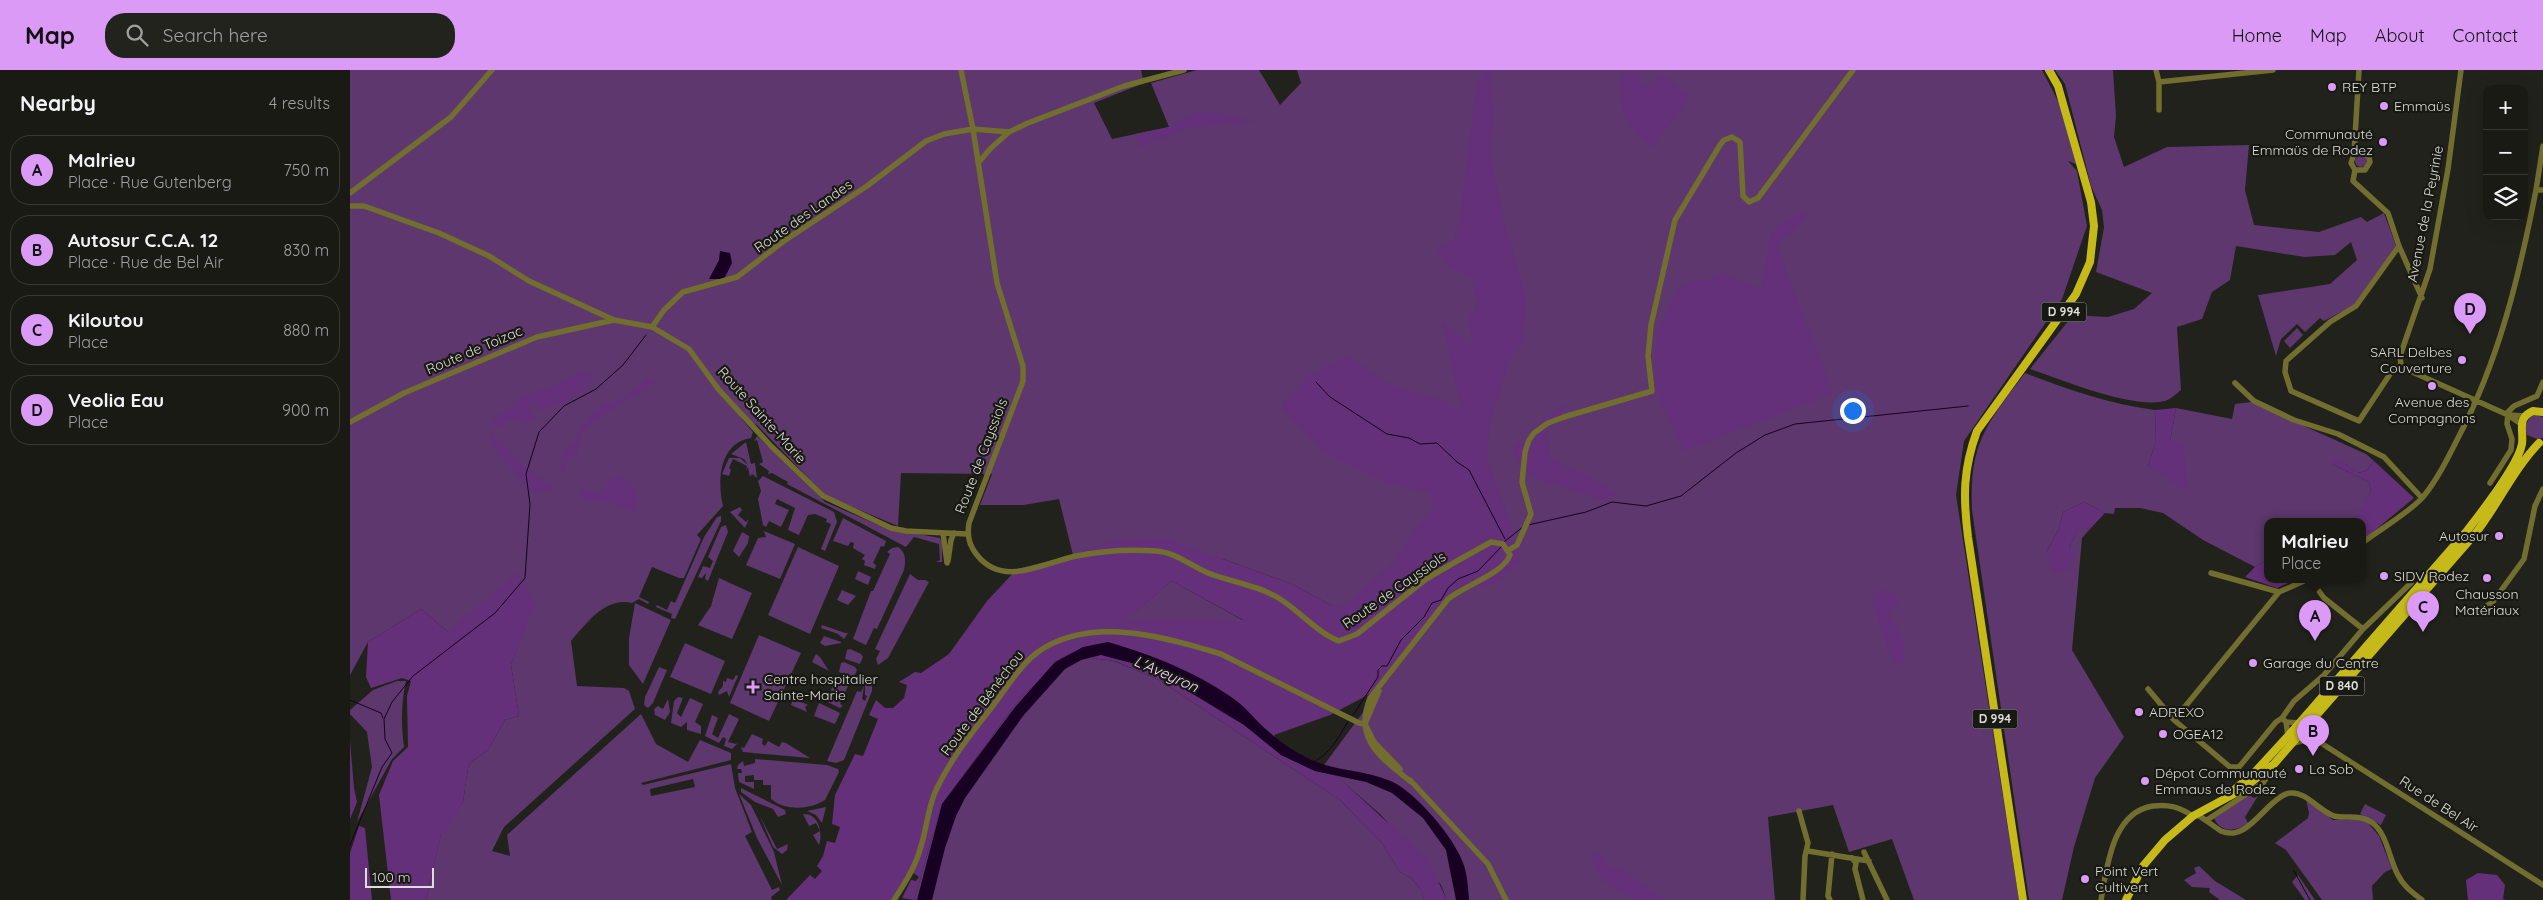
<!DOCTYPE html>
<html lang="en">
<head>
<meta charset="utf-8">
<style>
  :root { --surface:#1a1a15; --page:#23231e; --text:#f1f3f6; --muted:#9fa1a0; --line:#383834; --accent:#da9af6 }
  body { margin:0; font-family:Quicksand,sans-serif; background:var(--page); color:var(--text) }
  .controls { position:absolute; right:15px; top:15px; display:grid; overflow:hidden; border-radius:10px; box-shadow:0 5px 20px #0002 }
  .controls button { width:45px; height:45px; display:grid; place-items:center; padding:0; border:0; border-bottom:1px solid var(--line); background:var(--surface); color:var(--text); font:25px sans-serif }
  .scale { position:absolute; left:15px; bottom:12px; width:69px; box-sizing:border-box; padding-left:5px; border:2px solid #ddddd9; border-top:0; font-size:14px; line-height:18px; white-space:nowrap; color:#ddddd9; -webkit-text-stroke:4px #191913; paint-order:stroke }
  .you { position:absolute; left:1502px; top:340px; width:18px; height:18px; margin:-12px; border:4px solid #fff; border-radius:50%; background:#1a73e8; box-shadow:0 0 0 8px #1a73e833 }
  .badge { display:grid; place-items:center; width:32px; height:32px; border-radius:50%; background:var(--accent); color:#111; font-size:16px; font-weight:700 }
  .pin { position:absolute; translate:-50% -41px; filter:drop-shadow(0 1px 2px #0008) }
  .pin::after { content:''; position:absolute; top:26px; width:18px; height:15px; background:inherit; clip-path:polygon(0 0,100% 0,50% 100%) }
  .popup { position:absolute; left:1914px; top:448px; width:102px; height:65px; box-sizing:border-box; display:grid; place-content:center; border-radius:10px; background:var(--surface); filter:drop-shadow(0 1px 4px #0005); font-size:16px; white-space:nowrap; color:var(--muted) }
  .popup b { font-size:19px; color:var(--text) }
  .popup::after { content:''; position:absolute; left:50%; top:100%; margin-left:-10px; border:10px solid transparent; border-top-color:var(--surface) }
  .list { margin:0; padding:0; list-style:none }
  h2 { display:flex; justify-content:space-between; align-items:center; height:65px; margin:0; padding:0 20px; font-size:21px }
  h2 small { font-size:16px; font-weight:400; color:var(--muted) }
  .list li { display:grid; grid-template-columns:32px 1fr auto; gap:15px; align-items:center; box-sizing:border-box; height:70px; margin:0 10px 10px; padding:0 10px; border:1px solid var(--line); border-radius:20px }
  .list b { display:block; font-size:19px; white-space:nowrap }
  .list p { margin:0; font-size:16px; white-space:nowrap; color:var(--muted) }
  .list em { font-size:16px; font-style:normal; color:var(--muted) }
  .icon { flex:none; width:28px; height:28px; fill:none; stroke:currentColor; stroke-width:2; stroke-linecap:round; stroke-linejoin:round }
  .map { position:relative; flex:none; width:2193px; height:830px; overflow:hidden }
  header { display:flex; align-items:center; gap:30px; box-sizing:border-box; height:70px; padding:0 25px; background:var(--accent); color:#111 }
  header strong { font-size:24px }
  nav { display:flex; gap:28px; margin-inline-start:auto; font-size:18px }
  .search { width:350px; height:45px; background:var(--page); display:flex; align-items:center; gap:12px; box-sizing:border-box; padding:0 18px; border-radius:20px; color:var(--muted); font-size:19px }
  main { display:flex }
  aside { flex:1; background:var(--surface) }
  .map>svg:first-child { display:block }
  .green { fill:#5d376d; fill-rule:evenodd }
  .forest { fill:#65307a; fill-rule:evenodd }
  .water { fill:#170021 }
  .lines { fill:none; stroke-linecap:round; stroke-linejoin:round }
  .stream { stroke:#170021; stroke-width:1 }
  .minor { stroke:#726e2f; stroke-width:5.5 }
  .major { stroke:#c5ba19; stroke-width:8 }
  .poi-dot { fill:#da9af6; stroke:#191913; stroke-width:2 }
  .labels { text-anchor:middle; stroke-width:4.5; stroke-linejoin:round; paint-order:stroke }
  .shield { fill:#191913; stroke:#a2a29e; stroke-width:1 }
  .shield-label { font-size:12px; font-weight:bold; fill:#ddddd9 }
  .poi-label { font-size:14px; fill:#ddddd9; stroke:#191913; text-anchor:start }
  .street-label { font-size:14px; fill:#ddddd9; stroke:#191913 }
  .water-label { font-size:15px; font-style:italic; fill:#f1d5fe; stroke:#191913 }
</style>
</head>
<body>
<header>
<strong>Map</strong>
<div class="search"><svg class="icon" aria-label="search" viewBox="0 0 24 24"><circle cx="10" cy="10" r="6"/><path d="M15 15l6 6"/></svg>Search here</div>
<nav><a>Home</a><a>Map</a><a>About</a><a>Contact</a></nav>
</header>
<main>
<aside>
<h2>Nearby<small>4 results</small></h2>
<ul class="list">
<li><span class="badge">A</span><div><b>Malrieu</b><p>Place · Rue Gutenberg</p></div><em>750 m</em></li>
<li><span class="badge">B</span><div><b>Autosur C.C.A. 12</b><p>Place · Rue de Bel Air</p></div><em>830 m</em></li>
<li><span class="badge">C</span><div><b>Kiloutou</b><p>Place</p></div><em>880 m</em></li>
<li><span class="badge">D</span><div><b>Veolia Eau</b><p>Place</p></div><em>900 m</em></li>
</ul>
</aside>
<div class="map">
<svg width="2193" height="830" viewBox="0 0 2193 830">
  <rect width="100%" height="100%" fill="#22221c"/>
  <path class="green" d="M0 0H791L794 13 744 33 762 69 819 57 801 13 847 0H909L930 35 951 13 947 0H1692L1709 33 1726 94 1718 91 1727 101 1737 156 1712 229 1614 371 1606 425 1669 830H1564L1542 769 1499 782 1483 735 1418 747 1425 830H1097L1091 815 1031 745 974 695 1031 618 982 536 942 514 873 489 723 485 709 429 674 435H630L642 404 551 403 548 456 476 426 407 355 391 348 403 362 401 368C369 373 367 412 373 436L347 465 351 469 334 508H329L302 497 289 527 299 532 298 534 289 529 282 533C255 527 237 553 221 571L227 616 274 618 279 621 285 639 154 757 142 781 160 786 157 765 291 644 306 674 338 692 350 670 381 683V690L291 713 293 715 381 694 385 718 402 762 395 766 422 820 429 817 430 820 421 827 422 830H76L91 764 113 732 118 698 121 692 138 680 155 650 169 646 161 595 166 581 98 562 71 539 18 572 0 605ZM343 709 345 717 301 726 300 719Z
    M1705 0H1763L1766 46 1764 67 1774 97 1817 77 1899 75 1895 120 1904 155 1969 162 2011 147 2017 152 2034 143 2046 176 2003 236 1974 251 1970 248 1955 262 1947 254 1931 269 1926 286 1908 225 1980 214 2007 190 2001 172 1985 185 1954 187 1886 176 1880 210 1862 222 1852 249 1827 257 1831 320C1826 324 1821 329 1815 331 1782 339 1713 310 1680 299L1723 245 1758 247 1784 239 1802 223 1746 202 1754 157 1752 140 1741 116 1715 14Z
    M2005 91a6 6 0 1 1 12 0a6 6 0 1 1-12 0Z
    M1947 258 1953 265 1940 278 1934 271Z
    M1675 303C1717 319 1760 334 1805 340L1806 371 1798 396 1820 371 1826 338 1882 349 1885 334 1901 332 2016 384 2024 391 2016 401 2007 403 1996 394H1982L2019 412 2021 422 2007 450 2004 452H1918L1917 490 1905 497 1853 470 1813 443 1790 438H1765L1764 444 1755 443 1734 432 1713 442 1709 459 1697 481 1719 478 1729 457 1740 459 1732 468 1722 580 1774 667 1745 708 1724 777 1712 830H1679L1622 440C1619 372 1637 354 1675 303Z
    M2186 345 2193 347V368L2187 369 2177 365 2175 356 2180 347Z
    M407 366 475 432 535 458 590 468 592 473V492H586L590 490 589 474 564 467 556 477 437 414 438 412 422 403 418 404 419 401 409 394 413 392 407 370 404 371Z
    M396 372 401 394 405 393 407 408 402 404 400 407 398 397 396 400 397 396 383 389 379 398 381 400 379 406 372 404 379 388H390L398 395 394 389 381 384Z
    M413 406 484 442 487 452 475 481 471 479 481 454 476 452 477 449 465 444 458 445 449 465 438 460 445 438 427 429 425 434 439 440 431 457 419 451 416 457 413 455 408 429 411 421 408 411Z
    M390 437 392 440 388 445 396 452 399 449 395 458 380 442Z
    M371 446V451L325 549 321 548 322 544 306 537 307 535 317 540 321 531 325 533 354 467 367 447Z
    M493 448 536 471 534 477 531 476 523 493 526 495 525 499 514 495 515 491 512 489 515 485 503 478 504 473 501 472 498 476 483 471Z
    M376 455 378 462 358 511 355 509 356 503 352 508 348 507 353 496 360 498 363 491 358 487 371 457Z
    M414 461 445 474 430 509 396 495 408 468 416 467Z
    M392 462 399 466 398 473 389 487 383 481Z
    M448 477 489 496 460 564 418 545Z
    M542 478 548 477C556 482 556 491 554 500L527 559 524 558 516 575 503 569 521 521H523L540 484 537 482Z
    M508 501 521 507 518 515 505 509Z
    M560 504 568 510H575L579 512 538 588 528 595 526 589 530 581 525 579Z
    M369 508 402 523 382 569 348 555 361 536Z
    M822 511 894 551H773Z
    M492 520 506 526 498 535 487 530Z
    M285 533 321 550 293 614 279 595V568Z
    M472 555 495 563H498L494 569 488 564 471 558Z
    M409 565 451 583 419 651 380 633Z
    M474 566 491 572V573L475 576 470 573Z
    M335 573 375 591 361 624 320 607Z
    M500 579 511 584 513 587 510 594 495 589 497 580Z
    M466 584 470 587 479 601 462 592Z
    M719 585 764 591 809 610 990 730 1031 772 1050 802 1062 809 1072 821 1074 830H564L592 734 670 628Z
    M494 592 505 597 507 600 504 607 489 602 491 593Z
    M309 597 317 600 303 633 298 638 294 635 295 627Z
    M386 605 388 606 379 627 377 621 369 625 368 622 373 616V611L376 612 377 608 383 610Z
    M481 609 498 616 490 634 493 636 490 638 469 628 470 626 473 627 475 623 479 625 484 613Z
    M47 611H56C51 634 51 654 54 677L42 689 7 752 22 697 17 662 0 644V640L23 620Z
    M522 612V621L494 690 486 693 477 691 507 621 511 622 514 616 512 629 515 631 517 626 515 625V614Z
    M328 627 333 628 327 643 331 647 340 628 353 634 345 652 351 656V664L337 660V652L331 657 321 653 324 631Z
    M449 627V631L458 635 455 637 457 642 441 635 443 629Z
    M318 629 320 642 315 650 305 645 304 639 308 636 313 639Z
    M469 633 490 643 485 654 464 646Z
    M379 644 389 649 378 672 386 674 388 673 382 679 374 676 376 669 373 667 369 673 355 666 362 645 368 648 362 664 368 668Z
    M402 664 413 669 412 674 415 676 418 671 429 677 432 672 436 673 460 688 393 682 391 677 394 678Z
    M405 689 477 695 488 699 489 702 475 730C459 740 436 741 421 729V715H413V710H404V705L395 706V712H404V719L389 712 388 703H392L391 699H387L388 695 393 691 394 696 405 693Z
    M391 718 435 740 436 744 428 747 423 739 405 732 391 722Z
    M389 724 401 735 424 782 432 815 407 768Z
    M1899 725 1904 728 1908 726 1895 747 1898 753C1887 762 1870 763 1864 748Z
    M1956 729 1983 750H2012L2018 753 2029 766 2042 799 2035 802 2022 816 2023 830H1972L1936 780 1925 773 1958 748 1959 743Z
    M2015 734 2036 745 2031 755 2010 744Z
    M476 737 472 753 466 745 457 741Z
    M453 744C469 743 473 763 469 775L463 765 470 761 466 753 459 756Z
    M410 746 427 779 438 774 437 780 432 784 423 777Z
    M1849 796 1865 811 1896 830H1870L1859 822 1860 818 1842 817 1834 810 1846 803 1844 798Z
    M1948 805 1965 830H1955L1942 812Z"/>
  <path class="forest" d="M1136 0H1140L1143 44 1140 86 1156 158 1176 229 1172 276 1161 285 1139 354 1137 389 1161 456 1171 491 1142 515 1106 518 1030 611 1031 618 980 645 924 665 931 685 965 701 986 705 1078 790 1097 830H1074L1072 821 1062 809 1050 802 1031 772 990 730 809 610 765 591 719 585 670 628 592 734 564 830 552 828 561 810 566 811 569 807 562 802 541 830H436L460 805 465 809 472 801 467 796 473 786 477 771 485 773 490 757 482 754 485 725 505 684 513 686 528 649 519 645 526 630 535 638H543L554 628 557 615 549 612 565 602 571 603 599 584 637 531 667 499 723 485 760 471 817 469 942 514 982 536 995 535 1044 492 1064 460 1084 438 1079 423 1037 413 975 383 931 336 958 305 996 286 1042 316 1092 330 1112 345 1093 252 1123 279 1119 249 1128 233 1121 207 1101 199 1087 181 1104 170 1110 151 1126 18ZM822 511 893 550V551H774Z
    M1287 2 1294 16 1315 6 1338 25 1333 38 1301 77C1273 48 1270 47 1271 5Z
    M844 43 870 44 904 51 838 58 791 77 785 64 819 57Z
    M1454 142 1457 147 1426 174 1483 323 1334 381 1306 320 1305 289 1307 262 1328 219 1345 210 1359 211 1369 202 1411 219 1422 163 1439 148Z
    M229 302 245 305C231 328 215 334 190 340L183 332 179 341 185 348 175 353 163 349 145 358 142 352 174 325 202 317Z
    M301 307 306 312C291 322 237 352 231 365 229 371 228 378 227 384L217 389 213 402 209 403 212 382 226 374C226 356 243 344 255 333 277 332 282 318 301 307Z
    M1217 334 1197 363 1200 389 1235 404 1268 424 1253 430 1182 407 1169 396 1163 380 1193 349Z
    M1826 338 1820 371 1834 374 1837 420 1798 396 1806 371 1805 340Z
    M140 361 182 404 207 418 183 423 142 375Z
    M1983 390 1996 394 2008 403 2016 401 2024 391 2064 428 2013 470 2012 452H2004L2021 422 2019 412 1982 394Z
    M268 407 283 414 289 428 285 434 287 441C278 440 273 438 264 434 253 429 240 433 229 426V419L252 423 260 410Z
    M1734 432 1755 443 1740 459 1729 458 1719 478 1725 481 1717 501 1704 503 1697 488V481L1709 459 1713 442Z
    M1917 490 1918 510H1945L1927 518 1895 507 1905 497Z
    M167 503 185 533 161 595 169 646 155 650 138 680 121 692 118 698 113 732 96 763 91 765 76 830H41L29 725 43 691 58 677 57 626 61 611 52 608 21 618 16 607 18 572 71 539 98 562Z
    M1526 520 1543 523 1549 533 1538 542 1555 575 1553 593 1543 592 1522 530Z
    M0 671 4 718 7 732 0 749Z
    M9 756 15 758 22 830H0V783Z
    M1249 782 1259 796 1272 800 1314 830H1286L1262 817 1251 808 1242 784Z
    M2128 803 2147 805 2155 815 2153 829 2156 830H2118L2116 810Z"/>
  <path class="water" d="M370 181 380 183 382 193 374 209H359L369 190Z
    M758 572C803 585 851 604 888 632 899 641 907 652 918 661 928 670 940 679 952 685 978 701 1010 699 1038 710 1063 719 1099 762 1110 786 1117 799 1118 815 1119 830H1106L1096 780 1073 748 1042 723 1016 712 965 701 931 685 894 655 818 609 785 594 751 585 731 590 715 599 673 646 615 728 606 746 595 778 582 830H567L592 734 632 681 666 636 705 592 733 577Z"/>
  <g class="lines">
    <path class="stream" d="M966 312 980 327 1037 364 1059 368 1070 374 1087 373 1107 392 1119 400 1155 469
      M2140 423 2147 412
      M1178 455 1236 442 1262 432 1296 436 1331 426 1386 383 1415 365 1445 354 1618 336
      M1154 472 1174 456
      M2100 474 2117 455
      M0 630 31 643 33 648
      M1003 645 1028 607V600L1032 596H1037L1051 570 1074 547 1082 533 1091 530 1098 518 1108 509 1128 501 1152 476
      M964 692C983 681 988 667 999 650
      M0 775 32 697 42 683 35 669 34 649 42 632 63 606 145 543 175 508 180 434 176 404 189 362 214 336 246 319 273 295 296 265
      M1944 801 1960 830"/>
    <path class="minor" d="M611 0 623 59 647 213 673 296V311L619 453C617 466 619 475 627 485 653 518 693 493 726 486 751 481 780 479 806 481 825 482 841 496 858 503 881 512 908 515 930 529 948 540 969 564 989 571L1007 564 1076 509 1107 491 1141 472 1153 474 1160 485C1154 503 1114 516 1098 529L1020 628C1003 670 1032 688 1061 712
      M1806 0 1809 12V40
      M1809 12 1923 0
      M2004 84 2011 82 2019 87 2020 92 2015 100H2005L2001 93 2004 84 2009 0
      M628 93 641 78 659 62 678 53 774 16 834 0
      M2005 100 2003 111 2038 143 2049 176 2072 228
      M2186 120 2193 76
      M0 123 101 47 142 0
      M0 136H14L89 163 139 186 179 211 264 250 302 257 339 279 369 320 422 377 473 426 541 458 556 461 617 464
      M2049 176 2006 236 1980 252 1936 291 1935 302 1941 321 2009 351 2042 301 2051 295
      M302 257 314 240 333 222 387 207 434 171 517 116 576 71 594 64 623 59 659 62
      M2051 295 2050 286 2080 199 2098 99 2111 0
      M2051 295 2058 300 2158 345 2171 354
      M1885 313 1904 331 1944 350 1988 364 2034 387 2072 428
      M2158 345 2175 346
      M0 352 54 323 187 267 264 250
      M2140 413 2161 380 2162 369 2157 354 2158 342 2164 336 2187 326 2193 312
      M593 463 597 493
      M2012 473C2029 460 2060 442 2073 427 2087 410 2098 388 2108 368 2149 290 2169 207 2186 120H2193
      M1159 480 1167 475 1181 444 1172 412 1175 382 1179 370 1184 363 1198 353 1214 347 1302 321 1298 286 1301 255 1325 150 1370 75 1374 70 1382 67 1390 72 1393 126 1399 132 1408 128 1503 0
      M598 491 601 470 604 463
      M1861 503 1929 522
      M1961 510 1974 528 2013 559
      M2133 538 2142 533 2174 489 2185 436 2193 419
      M1798 619 1824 650
      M1029 621 1015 654 1024 672 1050 699
      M1932 648 1944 631 1974 605 2013 559 2061 513
      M1936 652 1932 648 1926 652 1889 697H1880L1824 650 1929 522 1956 510
      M1957 658 1971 673 2193 815
      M1938 666 1936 652 1950 653
      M1944 673 1959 669 1969 673
      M1060 710 1138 794 1156 830
      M1449 741 1458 773 1455 786 1453 830
      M1846 744C1855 749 1863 756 1871 761 1893 771 1910 743 1924 732 1929 728 1934 723 1941 723 1957 722 1969 741 1984 746 1996 749 2010 744 2021 752 2037 762 2039 789 2048 805 2053 816 2063 823 2072 830
      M1857 750 1913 713 1923 698
      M1458 781 1519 791
      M1514 782 1537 830
      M1502 788 1506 793 1505 799 1513 830
      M544 830C555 813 566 796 571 776 577 758 578 735 587 718 601 689 622 662 642 637 656 619 670 595 688 582 740 545 816 567 871 584L1009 653 1015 654
      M1480 830 1478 826 1482 784
      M1751 830C1757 797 1762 742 1803 736 1819 734 1829 737 1843 746"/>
    <path class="major" d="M1884 720 1904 703 1938 666 2116 462C2130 444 2168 396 2172 374 2174 361 2166 348 2183 341L2193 342
      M1673 830 1618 467C1613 427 1613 399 1627 361L1726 224 1740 192 1744 156 1741 132 1708 16 1699 0
      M1776 830 1793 796 1815 770 1843 746 1893 719 1924 694 2125 464C2148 435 2163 400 2189 373"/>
  </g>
  <g class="poi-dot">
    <circle cx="1982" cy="17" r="5"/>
    <circle cx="2034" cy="36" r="5"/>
    <circle cx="2033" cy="72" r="5"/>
    <circle cx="2112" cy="290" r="5"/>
    <circle cx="2082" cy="316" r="5"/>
    <circle cx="2149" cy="466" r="5"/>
    <circle cx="2034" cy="506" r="5"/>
    <circle cx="2137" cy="508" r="5"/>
    <circle cx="1903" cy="593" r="5"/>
    <path d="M400.5 609.5h5v5h5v5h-5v5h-5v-5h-5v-5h5z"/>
    <circle cx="1789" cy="642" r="5"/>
    <circle cx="1813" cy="664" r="5"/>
    <circle cx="1949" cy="699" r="5"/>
    <circle cx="1795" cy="711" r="5"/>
    <circle cx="1735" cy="809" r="5"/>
  </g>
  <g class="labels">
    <g class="shield">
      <rect x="1691.5" y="232.5" width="45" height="19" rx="4"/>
      <rect x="1969.5" y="606.5" width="45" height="19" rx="4"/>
      <rect x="1622.5" y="639.5" width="45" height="19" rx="4"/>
    </g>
    <g class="shield-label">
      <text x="1714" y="246">D 994</text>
      <text x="1992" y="620">D 840</text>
      <text x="1645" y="653">D 994</text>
    </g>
    <g class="poi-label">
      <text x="1992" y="22">REY BTP</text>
      <text x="2044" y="41">Emmaüs</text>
      <text x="2023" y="69" text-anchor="end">Communauté<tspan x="2023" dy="16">Emmaüs de Rodez</tspan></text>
      <text x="2102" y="287" text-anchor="end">SARL Delbes<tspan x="2102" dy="16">Couverture</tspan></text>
      <text x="2082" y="337" text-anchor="middle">Avenue des<tspan x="2082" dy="16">Compagnons</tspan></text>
      <text x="2139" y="471" text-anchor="end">Autosur</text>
      <text x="2044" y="511">SIDV Rodez</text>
      <text x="2137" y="529" text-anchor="middle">Chausson<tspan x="2137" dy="16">Matériaux</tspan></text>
      <text x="1913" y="598">Garage du Centre</text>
      <text x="414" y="614">Centre hospitalier<tspan x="414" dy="16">Sainte-Marie</tspan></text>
      <text x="1799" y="647">ADREXO</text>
      <text x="1823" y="669">OGEA12</text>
      <text x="1959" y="704">La Sob</text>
      <text x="1805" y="708">Dépot Communauté<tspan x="1805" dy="16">Emmaus de Rodez</tspan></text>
      <text x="1745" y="806">Point Vert<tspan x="1745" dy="16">Cultivert</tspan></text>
    </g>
    <g class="street-label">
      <text transform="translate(2075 144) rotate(-79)" y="5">Avenue de la Peyrinie</text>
      <text transform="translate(453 146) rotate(-35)" y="5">Route des Landes</text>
      <text transform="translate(124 280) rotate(-23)" y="5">Route de Toizac</text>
      <text transform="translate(412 345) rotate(48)" y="5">Route Sainte-Marie</text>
      <text transform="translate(631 386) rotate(-69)" y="5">Route de Cayssiols</text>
      <text transform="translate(1044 520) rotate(-35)" y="5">Route de Cayssiols</text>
      <text transform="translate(632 633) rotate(-53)" y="5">Route de Bénéchou</text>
      <text transform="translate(2089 734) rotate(33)" y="5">Rue de Bel Air</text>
    </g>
    <g class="water-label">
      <text transform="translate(816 604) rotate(24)" y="5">L'Aveyron</text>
    </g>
  </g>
</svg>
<div class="controls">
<button>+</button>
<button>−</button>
<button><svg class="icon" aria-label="layers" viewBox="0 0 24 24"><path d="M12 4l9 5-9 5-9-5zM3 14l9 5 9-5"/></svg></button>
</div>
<div class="scale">100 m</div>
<div class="you"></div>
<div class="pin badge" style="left:1965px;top:571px">A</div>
<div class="popup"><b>Malrieu</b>Place</div>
<div class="pin badge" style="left:1963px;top:686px">B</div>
<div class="pin badge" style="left:2073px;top:562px">C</div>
<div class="pin badge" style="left:2120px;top:264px">D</div>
</div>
</main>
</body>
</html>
